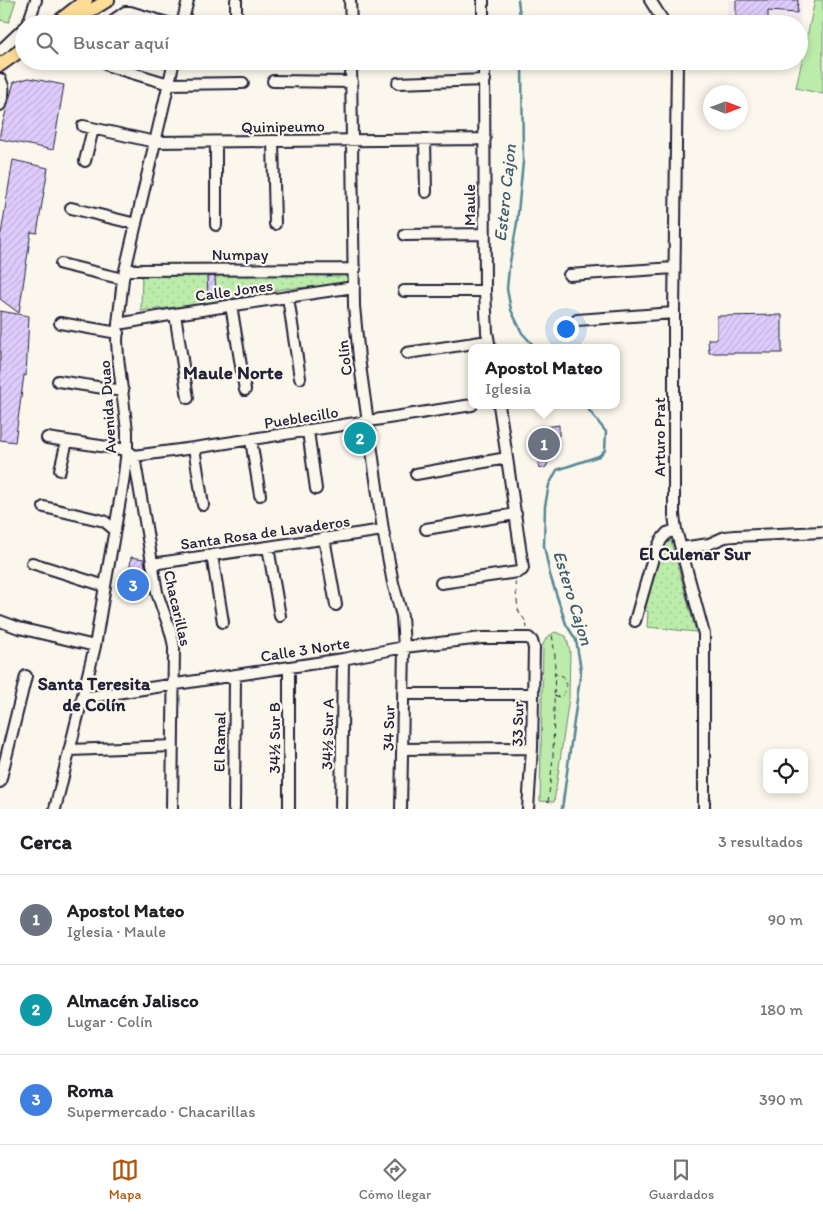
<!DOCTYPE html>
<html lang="es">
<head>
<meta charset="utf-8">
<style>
  :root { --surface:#fff; --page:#f6f6f6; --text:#202124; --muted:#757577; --line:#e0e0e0; --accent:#b45309 }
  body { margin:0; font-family:Itim,sans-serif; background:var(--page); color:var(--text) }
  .controls { position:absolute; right:15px; bottom:15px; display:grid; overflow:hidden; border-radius:10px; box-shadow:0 2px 8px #0003 }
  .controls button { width:45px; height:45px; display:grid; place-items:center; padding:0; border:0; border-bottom:1px solid var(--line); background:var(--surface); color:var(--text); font:25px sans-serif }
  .compass { position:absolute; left:703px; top:85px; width:45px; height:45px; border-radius:50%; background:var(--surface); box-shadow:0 2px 8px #0003; rotate:90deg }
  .you { position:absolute; left:565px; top:328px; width:18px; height:18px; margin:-12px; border:4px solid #fff; border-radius:50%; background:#1a73e8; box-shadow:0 0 0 8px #1a73e833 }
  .badge { display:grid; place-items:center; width:32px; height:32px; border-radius:50%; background:var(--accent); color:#fff; font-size:16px; font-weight:700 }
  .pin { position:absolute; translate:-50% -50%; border:2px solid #fff; box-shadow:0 1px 5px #0006 }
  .popup { position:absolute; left:468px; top:344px; width:152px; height:65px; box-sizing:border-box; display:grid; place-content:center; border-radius:10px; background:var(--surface); filter:drop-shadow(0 1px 4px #0005); font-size:16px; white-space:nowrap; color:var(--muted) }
  .popup b { font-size:19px; color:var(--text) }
  .popup::after { content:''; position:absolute; left:50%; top:100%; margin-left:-10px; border:10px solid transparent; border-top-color:var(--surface) }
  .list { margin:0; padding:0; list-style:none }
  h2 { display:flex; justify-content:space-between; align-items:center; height:65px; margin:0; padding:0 20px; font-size:21px }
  h2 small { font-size:16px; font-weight:400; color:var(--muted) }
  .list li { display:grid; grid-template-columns:32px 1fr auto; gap:15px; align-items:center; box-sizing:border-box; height:90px; padding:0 20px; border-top:1px solid var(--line) }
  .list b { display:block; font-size:19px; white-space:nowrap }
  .list p { margin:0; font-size:16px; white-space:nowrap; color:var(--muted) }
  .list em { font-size:16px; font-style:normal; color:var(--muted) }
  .icon { flex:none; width:28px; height:28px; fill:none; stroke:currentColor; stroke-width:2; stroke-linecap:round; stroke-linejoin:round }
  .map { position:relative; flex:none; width:823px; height:809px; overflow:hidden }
  .search { position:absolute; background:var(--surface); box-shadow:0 2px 8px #0003; left:15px; right:15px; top:15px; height:55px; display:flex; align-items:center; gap:12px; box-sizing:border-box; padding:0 18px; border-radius:28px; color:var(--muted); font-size:19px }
  .sheet { height:335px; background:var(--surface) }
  nav { display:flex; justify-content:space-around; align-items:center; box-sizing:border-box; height:70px; border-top:1px solid var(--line); background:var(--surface); font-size:14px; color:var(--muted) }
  nav a { display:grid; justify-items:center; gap:2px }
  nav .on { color:var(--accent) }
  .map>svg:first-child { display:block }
  .built { fill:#f3eaf1 }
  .green { fill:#bcecaa; stroke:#6f8772 }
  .park { fill:url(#park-dots); stroke:#6f8772 }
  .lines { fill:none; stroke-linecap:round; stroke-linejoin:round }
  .stream { stroke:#568795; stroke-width:2.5 }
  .building { fill:url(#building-hatch); stroke:#22223b }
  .minor-casing { stroke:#22223b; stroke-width:14 }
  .major-casing { stroke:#22223b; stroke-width:16 }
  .path { stroke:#22223b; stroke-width:1; stroke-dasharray:5 4; stroke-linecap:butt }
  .minor { stroke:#fbf7ec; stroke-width:10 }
  .major { stroke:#fedd96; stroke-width:12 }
  .labels { text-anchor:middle; stroke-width:4.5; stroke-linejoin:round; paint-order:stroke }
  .street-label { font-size:16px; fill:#22223b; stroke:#fbf7ec }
  .water-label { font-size:18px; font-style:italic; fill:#405d70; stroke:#fbf7ec }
  .neighbourhood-label { font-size:18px; font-weight:bold; fill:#22223b; stroke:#fbf7ec }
  .quarter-label { font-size:19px; font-weight:bold; fill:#22223b; stroke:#fbf7ec }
</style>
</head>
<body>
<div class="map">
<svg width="823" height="809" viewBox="0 0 823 809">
  <defs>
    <pattern id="park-dots" width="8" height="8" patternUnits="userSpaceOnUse" patternTransform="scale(1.25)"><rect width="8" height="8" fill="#bcecaa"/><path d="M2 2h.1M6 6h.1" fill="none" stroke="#a1ca93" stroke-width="1.8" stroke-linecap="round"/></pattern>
    <pattern id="building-hatch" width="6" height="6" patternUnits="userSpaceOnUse" patternTransform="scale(1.25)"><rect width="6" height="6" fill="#dfccfd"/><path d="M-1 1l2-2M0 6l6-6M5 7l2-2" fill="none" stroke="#bfafda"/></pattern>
  </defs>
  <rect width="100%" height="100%" fill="#fbf7ec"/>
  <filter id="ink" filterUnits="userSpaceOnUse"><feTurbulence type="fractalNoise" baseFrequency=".02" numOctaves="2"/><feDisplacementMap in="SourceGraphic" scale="10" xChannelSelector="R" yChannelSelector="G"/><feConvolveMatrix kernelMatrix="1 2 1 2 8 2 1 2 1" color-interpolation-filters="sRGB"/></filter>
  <g filter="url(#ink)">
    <path class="built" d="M728 0H802L799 29V24H727Z"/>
    <path class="green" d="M0 0H16L9 22 0 20Z
      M815 0H823V94L796 88Z
      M555 632 566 636 570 651 569 698 554 802 540 801 543 644 547 637Z"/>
    <path class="park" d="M142 272H350V284L283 289 201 304 141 311Z
      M671 541 696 632 647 627 648 611H641L665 542Z"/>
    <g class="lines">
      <path class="stream" d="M518 0 521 24
        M522 61 523 162 517 223 509 268 507 289 511 310 522 333 536 348
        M562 809 581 670 576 640 566 624 550 575 544 546 545 506 549 485 557 470 599 456 605 450 606 432 585 405"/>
    </g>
    <path class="building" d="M736 0H798L797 13 768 11V24H738V20H736Z
      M29 78 64 85 53 150 0 139V133L14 82Z
      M13 160 48 168 37 233 31 232 19 313 0 299V234H1Z
      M215 276 216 294H208L207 277Z
      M0 311 29 316 26 376 24 375 15 442 0 440Z
      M782 315V353H709L708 339H717V316Z
      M559 425V436L549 438 551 455 546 467 539 469 536 452 543 450 539 428Z
      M362 430 364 446 356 447 354 431Z
      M131 557 144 559 149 594 121 590 123 575 129 576Z"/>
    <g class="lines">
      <defs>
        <path id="minor" d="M236 0V24
          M350 0 351 24
          M483 0V24
          M650 0 665 24
          M115 19 125 12H130L171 24
          M28 24 36 0
          M182 24 188 0
          M446 24 483 23
          M0 50 4 47 24 28
          M351 61 354 306 359 358 383 530 393 583 402 616 404 647 401 809
          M484 61 485 291 487 332 490 348
          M677 61 674 313V515L676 530 704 634V809
          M109 66 169 84 243 83
          M0 79C6 90 3 93 0 105
          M273 81 352 82
          M398 83 485 80
          M83 126 155 142 485 139
          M425 139 426 192
          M273 141 275 224
          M216 142V225
          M85 161 93 129
          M71 208 136 224
          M405 235 484 234
          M61 264 123 279
          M126 270 355 269
          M569 275 674 268
          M404 291H485
          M288 297 300 378
          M231 305 245 390
          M175 314 188 398
          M577 320 674 313
          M60 323 118 333
          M118 324 175 314 354 287
          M407 353 488 341
          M58 381 123 391
          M308 431 316 489
          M47 438 127 450 134 456 157 592C162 611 172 628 174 648L172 809
          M251 440 260 495
          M194 448 203 505
          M134 456 194 448 472 405
          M60 470 67 441
          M416 474 507 458
          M44 507 104 521 115 530
          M426 529 516 514
          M324 538 336 605
          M268 547 280 616
          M681 548 709 544 725 537 735 536 823 532
          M212 555 223 622
          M32 563 105 586
          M152 564 383 530
          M441 583 518 572 522 570 523 568 507 458 499 405
          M0 621 19 628 95 646
          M635 621 653 558 661 540 667 533 676 530
          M403 694H533
          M83 698 343 659 404 647 482 638H529L532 641 534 648 532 748 528 809
          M402 749 532 748
          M70 750 173 746
          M0 782 26 676
          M55 809 95 646 105 586 123 483 127 450V431L118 357 117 341 118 324 123 279 174 61
          M234 809 235 676
          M289 809V667
          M341 809 343 659"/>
        <path id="major" d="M55 24 86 0
          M69 24 108 0
          M0 65 24 48"/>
      </defs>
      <use href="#minor" class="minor-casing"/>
      <use href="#major" class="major-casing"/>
      <path class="path" d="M515 582 518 610 526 622 527 628
        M554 696 560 697 564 694C567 687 567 683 563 676L555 674
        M548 802 553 758 555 656 552 634"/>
      <use href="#minor" class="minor"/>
      <use href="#major" class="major"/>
    </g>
  </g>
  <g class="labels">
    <g class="street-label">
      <text transform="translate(283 126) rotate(-1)" y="6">Quinipeumo</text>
      <text transform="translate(469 205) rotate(-90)" y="6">Maule</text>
      <text x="240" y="260">Numpay</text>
      <text transform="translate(234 290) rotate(-8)" y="6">Calle Jones</text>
      <text transform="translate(344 358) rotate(-97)" y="6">Colín</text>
      <text transform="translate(107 407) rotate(-94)" y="6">Avenida Duao</text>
      <text transform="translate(301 417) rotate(-9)" y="6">Pueblecillo</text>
      <text transform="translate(659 437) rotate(-90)" y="6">Arturo Prat</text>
      <text transform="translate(265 532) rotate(-8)" y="6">Santa Rosa de Lavaderos</text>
      <text transform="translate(178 608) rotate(77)" y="6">Chacarillas</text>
      <text transform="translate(305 649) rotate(-9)" y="6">Calle 3 Norte</text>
      <text transform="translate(517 724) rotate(-89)" y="6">33 Sur</text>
      <text transform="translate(388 728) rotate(-89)" y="6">34 Sur</text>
      <text transform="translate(327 734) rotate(-89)" y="6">34½ Sur A</text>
      <text transform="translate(274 738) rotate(-90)" y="6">34½ Sur B</text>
      <text transform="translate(219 742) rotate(-89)" y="6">El Ramal</text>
    </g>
    <g class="water-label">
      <text transform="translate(505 193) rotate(-84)" y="6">Estero Cajon</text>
      <text transform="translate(573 598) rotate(73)" y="6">Estero Cajon</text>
    </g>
    <g class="neighbourhood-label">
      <text x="695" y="560">El Culenar Sur</text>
      <text x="94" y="690">Santa Teresita<tspan x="94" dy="21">de Colín</tspan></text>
    </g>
    <g class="quarter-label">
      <text x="233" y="379">Maule Norte</text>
    </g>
  </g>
</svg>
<div class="controls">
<button><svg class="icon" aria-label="locate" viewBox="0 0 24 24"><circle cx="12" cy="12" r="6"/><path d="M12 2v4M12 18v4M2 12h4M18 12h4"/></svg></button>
</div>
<svg class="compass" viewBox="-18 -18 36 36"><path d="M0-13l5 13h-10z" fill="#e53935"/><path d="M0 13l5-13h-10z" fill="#757577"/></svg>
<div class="you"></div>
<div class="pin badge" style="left:544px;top:444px;background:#6b7280">1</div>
<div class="popup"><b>Apostol Mateo</b>Iglesia</div>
<div class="pin badge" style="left:360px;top:438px;background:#0f9aa8">2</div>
<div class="pin badge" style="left:133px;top:585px;background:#3f7fe0">3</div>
<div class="search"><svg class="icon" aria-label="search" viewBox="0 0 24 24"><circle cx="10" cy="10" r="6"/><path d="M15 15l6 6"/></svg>Buscar aquí</div>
</div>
<section class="sheet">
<h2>Cerca<small>3 resultados</small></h2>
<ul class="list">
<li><span class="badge" style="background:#6b7280">1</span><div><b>Apostol Mateo</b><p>Iglesia · Maule</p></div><em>90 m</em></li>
<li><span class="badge" style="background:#0f9aa8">2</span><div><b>Almacén Jalisco</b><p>Lugar · Colín</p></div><em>180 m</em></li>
<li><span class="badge" style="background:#3f7fe0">3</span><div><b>Roma</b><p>Supermercado · Chacarillas</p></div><em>390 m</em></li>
</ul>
</section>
<nav>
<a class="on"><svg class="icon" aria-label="map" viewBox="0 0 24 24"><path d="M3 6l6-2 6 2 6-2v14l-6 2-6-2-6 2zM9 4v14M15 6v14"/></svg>Mapa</a>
<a><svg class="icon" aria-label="directions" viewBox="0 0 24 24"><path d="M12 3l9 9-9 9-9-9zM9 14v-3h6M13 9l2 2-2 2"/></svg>Cómo llegar</a>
<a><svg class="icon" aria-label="saved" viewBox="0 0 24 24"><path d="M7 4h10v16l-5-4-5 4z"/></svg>Guardados</a>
</nav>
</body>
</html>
